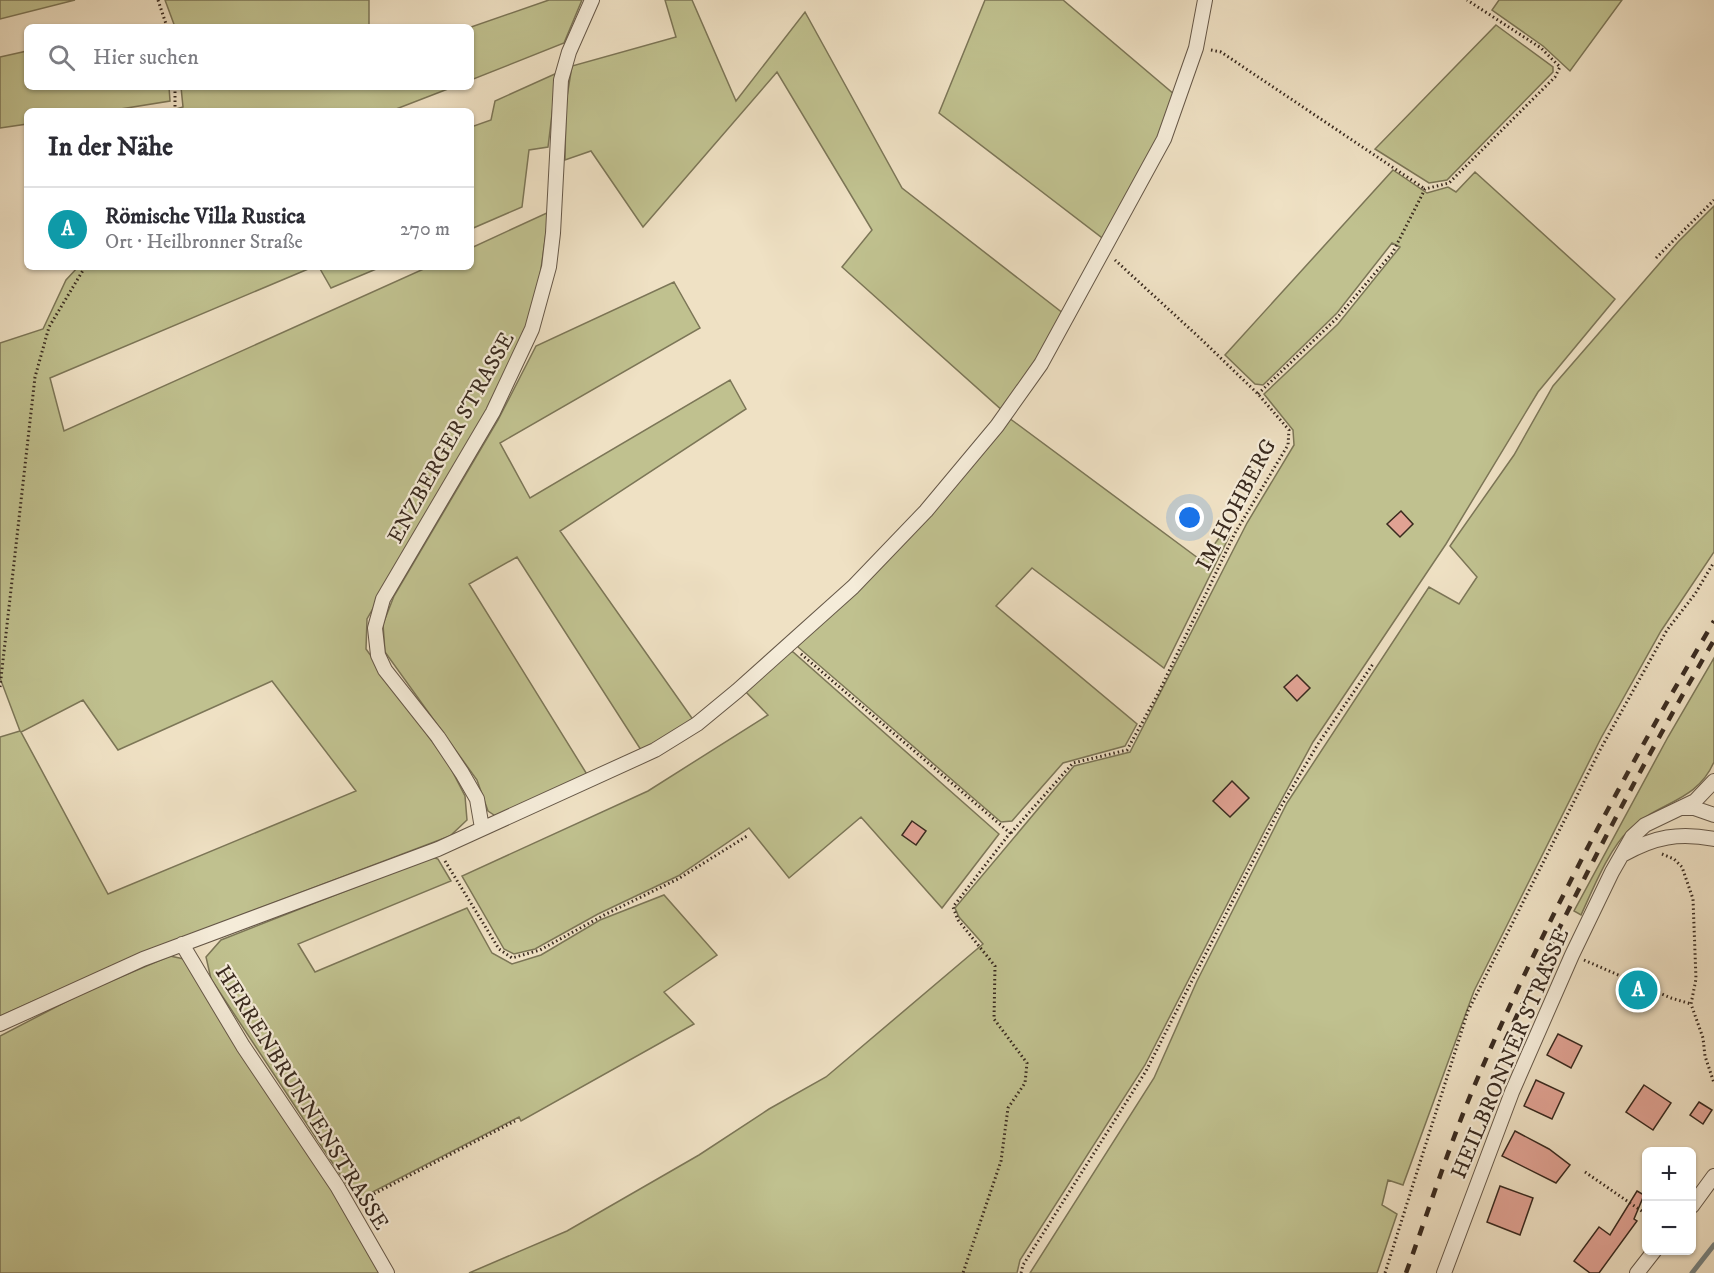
<!DOCTYPE html>
<html lang="de">
<head>
<meta charset="utf-8">
<style>
  :root { --surface:#fff; --page:#f2f2f3; --text:#2b2b33; --muted:#7c7c81; --line:#e1e1e2; --accent:#8f2418 }
  body { margin:0; font-family:"IM FELL DW Pica",serif; background:var(--page); color:var(--text) }
  .controls { position:absolute; right:18px; bottom:18px; display:grid; overflow:hidden; border-radius:9px; box-shadow:0 2px 4px #0004 }
  .controls button { width:54px; height:54px; display:grid; place-items:center; padding:0; border:0; border-bottom:2px solid var(--line); background:var(--surface); color:var(--text); font:30px sans-serif }
  .you { position:absolute; left:1190px; top:518px; width:21px; height:21px; margin:-15px; border:4px solid #fff; border-radius:50%; background:#1a73e8; box-shadow:0 0 0 9px #1a73e833 }
  .badge { display:grid; place-items:center; width:39px; height:39px; border-radius:50%; background:var(--accent); color:#fff; font-size:20px; font-weight:700 }
  .pin { position:absolute; translate:-50% -50%; border:3px solid #fff; box-shadow:0 2px 6px #0006 }
  .list { margin:0; padding:0; list-style:none }
  h2 { display:flex; justify-content:space-between; align-items:center; height:78px; margin:0; padding:0 24px; font-size:26px }
  h2 small { font-size:20px; font-weight:400; color:var(--muted) }
  .list li { display:grid; grid-template-columns:39px 1fr auto; gap:18px; align-items:center; box-sizing:border-box; height:84px; padding:0 24px; border-top:2px solid var(--line) }
  .list b { display:block; font-size:22px; white-space:nowrap }
  .list p { margin:0; font-size:20px; white-space:nowrap; color:var(--muted) }
  .list em { font-size:20px; font-style:normal; color:var(--muted) }
  .icon { flex:none; width:33px; height:33px; fill:none; stroke:currentColor; stroke-width:2; stroke-linecap:round; stroke-linejoin:round }
  .map { position:relative; flex:none; width:1714px; height:1273px; overflow:hidden }
  .search { position:absolute; background:var(--surface); box-shadow:0 2px 4px #0004; left:24px; top:24px; width:450px; height:66px; display:flex; align-items:center; gap:15px; box-sizing:border-box; padding:0 21px; border-radius:9px; color:var(--muted); font-size:22px }
  .panel { position:absolute; background:var(--surface); box-shadow:0 2px 4px #0004; left:24px; top:108px; width:450px; height:162px; border-radius:9px }
  .map>svg:first-child { display:block }
  .green { fill:#c0c18f; stroke:#7c7657; stroke-width:1.5; fill-rule:evenodd }
  .lines { fill:none; stroke-linecap:round; stroke-linejoin:round }
  .stream { stroke:#76817f; stroke-width:5 }
  .building { fill:#e0a293; stroke:#392a1f; stroke-width:1.5 }
  .street-casing { stroke:#665848; stroke-width:16 }
  .path { stroke:#392a1f; stroke-width:3; stroke-dasharray:1.5 3; stroke-linecap:butt }
  .street { stroke:#f5ecd9; stroke-width:14 }
  .rail { stroke:#392a1f; stroke-width:4.5; stroke-dasharray:10 10; stroke-linecap:butt }
  .labels { text-anchor:middle; stroke-width:4.5; stroke-linejoin:round; paint-order:stroke }
  .street-label { font-size:22px; fill:#392a1f; stroke:#f5ecd9 }
</style>
</head>
<body>
<div class="map">
<svg width="1714" height="1273" viewBox="0 0 1714 1273">
  <rect width="100%" height="100%" fill="#efe1c4"/>
  <filter id="stains"><feTurbulence type="fractalNoise" baseFrequency=".00333" numOctaves="4"/><feColorMatrix values="0 0 0 0 .2 0 0 0 0 .09 0 0 0 0 .02 0 0 0 .5 -.17"/></filter>
  <radialGradient id="worn" r=".72"><stop offset=".6" stop-color="#630" stop-opacity="0"/><stop offset="1" stop-color="#630" stop-opacity=".3"/></radialGradient>
  <path class="green" d="M0 0H75L0 19Z
    M165 0H369V27H175Z
    M549 0H582L564 43 471 80V27Z
    M665 0H692L736 101 805 12 902 188 1064 314 1033 366 1003 411 842 267 872 230 777 72 643 227 591 151 565 160 566 103 572 66 676 37Z
    M985 0H1063L1175 95 1158 142 1105 240 939 113Z
    M1499 0H1622L1570 71 1543 46 1492 10Z
    M1496 25 1553 67V72L1447 180 1429 183 1375 149Z
    M27 51V87H169L170 101 108 111H27V124L0 128V57Z
    M557 73 548 147 529 150 522 207 471 229V127L491 120 495 101Z
    M181 87H453L391 111H169L183 107Z
    M1393 170 1427 193 1448 187 1456 192 1475 172 1615 299 1538 392 1446 544 1313 742 1265 830 1145 1065 1020 1260 1017 1273H469L567 1231 699 1155 769 1109 826 1077 983 944 959 917 955 908 1074 766 1130 752 1247 523 1294 445 1293 430 1264 394 1338 324 1400 247 1392 243 1337 313 1263 385 1255 384 1225 355Z
    M1714 206V552L1661 631 1601 738 1474 991 1403 1185 1388 1180 1382 1205 1397 1214 1377 1273H1030L1154 1078 1197 981 1287 803 1429 587 1459 604 1477 577 1450 546 1514 455 1553 386 1678 242Z
    M549 212 537 297 514 363 367 619 366 649 449 765 465 796 467 820 450 836 139 954 0 1016V737L20 731 0 678V343L43 329 66 280 78 267H313L50 378 64 431 428 267H471V248ZM272 681 356 791 108 894 21 732 83 700 118 750Z
    M319 267H381L331 288Z
    M674 282 700 328 500 443 530 498 730 380 746 409 560 531 694 721 641 750 517 557 469 584 588 776 497 817 488 811 477 780 385 652 383 624 394 596 498 420 536 346Z
    M1009 418 1202 561 1222 534 1229 537 1164 668 1032 568 996 606 1137 724 1125 746 1063 763 1012 821 1001 822 798 647V643Z
    M788 651 793 652 999 834 942 908 861 817 789 878 749 828 678 876 598 914 535 949 514 954 504 949 462 876 648 791 768 715 745 691Z
    M1714 658V762C1696 803 1659 801 1629 830 1609 849 1593 889 1581 915L1574 911 1668 737Z
    M432 857 438 859 451 881 298 944 315 972 467 908 492 953 512 964 541 955 600 920 664 895 717 955 664 992 694 1024 521 1121 519 1117 357 1200 211 979 206 957 221 940Z
    M170 956 184 959 330 1187 381 1273H0V1036L83 993Z"/>
  <g class="lines">
    <path class="stream" d="M1692 1273 1714 1245"/>
  </g>
  <path class="building" d="M1401 511 1413 524 1400 537 1387 524Z
    M1297 675 1310 688 1297 701 1284 687Z
    M1232 781 1249 798 1230 817 1213 801Z
    M912 821 926 831 916 845 902 835Z
    M1558 1034 1582 1046 1571 1068 1547 1055Z
    M1536 1080 1564 1093 1552 1119 1524 1106Z
    M1644 1085 1671 1103 1653 1130 1626 1112Z
    M1699 1102 1712 1110 1703 1124 1690 1115Z
    M1515 1131 1549 1149 1570 1165 1556 1183 1502 1156Z
    M1500 1186 1533 1198 1520 1235 1487 1222Z
    M1637 1191 1644 1195 1634 1219 1637 1221 1599 1273H1590L1574 1261 1599 1227 1610 1235Z"/>
  <g class="lines">
    <defs>
      <path id="street" d="M1683 808H1694L1714 815
        M482 828 477 799 462 773 438 737 385 670 378 655 375 628 383 599 493 412 532 329 549 267 553 233 561 80 569 52 592 0
        M1624 854C1654 837 1679 832 1714 839
        M182 944 243 1046 337 1186 387 1273
        M0 1024 143 959 438 849 655 750 697 724 737 691 853 587 926 511 997 426 1041 364 1164 139 1196 48 1205 0
        M1692 1206 1714 1176
        M1444 1273 1512 1092 1572 955 1612 872 1632 837 1645 825 1695 801 1714 781
        M1637 1273 1655 1250"/>
    </defs>
    <use href="#street" class="street-casing"/>
    <path class="path" d="M158 0 167 27
      M1211 50 1221 52 1425 189
      M175 87V111
      M1656 258 1714 200
      M1258 394 1337 318 1393 252 1425 189 1449 183 1555 77 1560 67 1541 48 1467 0
      M801 654 1010 833 953 907 958 920 995 966 994 1019 1027 1063 1025 1083 1008 1108 1001 1161 963 1273
      M0 687 35 377 49 327 85 267
      M1011 833 1073 763 1127 750 1158 694 1235 533 1288 445 1289 430 1258 394 1202 340 1115 260
      M1662 854 1674 859 1682 867 1693 899 1696 979 1691 1004 1703 1038 1705 1056 1714 1083
      M445 861 499 949 512 958 540 950 606 914 678 879 747 836
      M1584 960 1671 998 1691 1004
      M1585 1172 1646 1214
      M362 1200 515 1121
      M1021 1273 1023 1265 1146 1071 1279 810 1318 744 1373 664
      M1385 1273 1468 1011 1600 750 1667 630 1695 594 1714 562"/>
    <use href="#street" class="street"/>
    <path class="rail" d="M1505 1041C1569 904 1638 771 1714 640
      M1406 1273C1428 1212 1448 1149 1473 1089 1542 927 1625 772 1714 621"/>
  </g>
  <g class="labels">
    <g class="street-label">
      <text transform="translate(450 437) rotate(-61)" y="8">ENZBERGER STRASSE</text>
      <text transform="translate(1235 504) rotate(-62)" y="8">IM HOHBERG</text>
      <text transform="translate(1509 1053) rotate(-67)" y="8">HEILBRONNER STRASSE</text>
      <text transform="translate(303 1097) rotate(58)" y="8">HERRENBRUNNENSTRASSE</text>
    </g>
  </g>
  <rect width="100%" height="100%" filter="url(#stains)"/>
  <rect width="100%" height="100%" fill="url(#worn)"/>
</svg>
<div class="controls">
<button>+</button>
<button>−</button>
</div>
<div class="you"></div>
<div class="pin badge" style="left:1638px;top:990px;background:#0f9aa8">A</div>
<div class="search"><svg class="icon" aria-label="search" viewBox="0 0 24 24"><circle cx="10" cy="10" r="6"/><path d="M15 15l6 6"/></svg>Hier suchen</div>
<section class="panel">
<h2>In der Nähe<small></small></h2>
<ul class="list">
<li><span class="badge" style="background:#0f9aa8">A</span><div><b>Römische Villa Rustica</b><p>Ort · Heilbronner Straße</p></div><em>270 m</em></li>
</ul>
</section>
</div>
</body>
</html>
